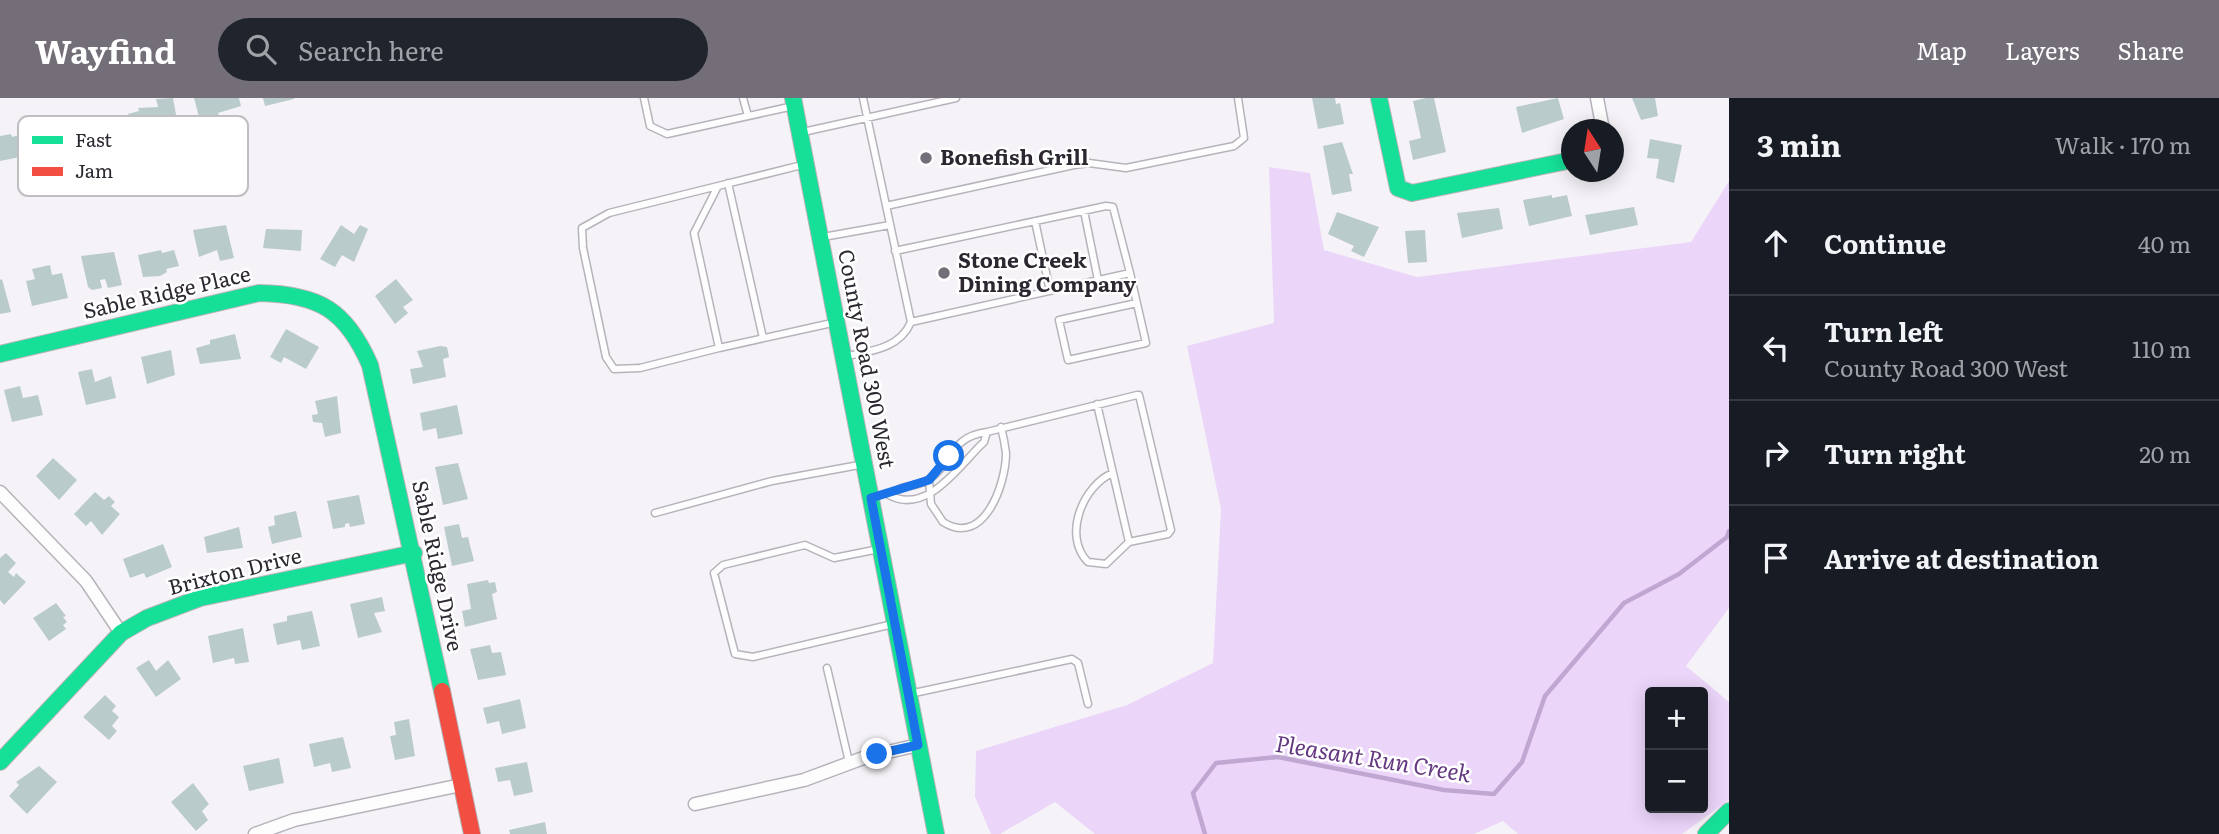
<!DOCTYPE html>
<html lang="en">
<head>
<meta charset="utf-8">
<style>
  :root { --surface:#171b24; --page:#20242c; --text:#f1f3f6; --muted:#9ea1a6; --line:#363941; --accent:#736e77 }
  body { margin:0; font-family:Literata,serif; background:var(--page); color:var(--text) }
  .controls { position:absolute; right:21px; bottom:21px; display:grid; overflow:hidden; border-radius:7px; box-shadow:0 4px 18px #0003 }
  .controls button { width:63px; height:63px; display:grid; place-items:center; padding:0; border:0; border-bottom:2px solid var(--line); background:var(--surface); color:var(--text); font:35px sans-serif }
  .compass { position:absolute; left:1561px; top:21px; width:63px; height:63px; border-radius:50%; background:var(--surface); box-shadow:0 4px 18px #0003; rotate:348deg }
  .stop { position:absolute; width:21px; height:21px; margin:-16px; border:5px solid #1a73e8; border-radius:50%; background:#fff }
  .stop.end { background:#1a73e8; border-color:#fff; box-shadow:0 2px 7px #0008 }
  .list { margin:0; padding:0; list-style:none }
  h2 { display:flex; justify-content:space-between; align-items:center; height:91px; margin:0; padding:0 28px; font-size:30px }
  h2 small { font-size:23px; font-weight:400; color:var(--muted) }
  .list li { display:grid; grid-template-columns:46px 1fr auto; gap:21px; align-items:center; box-sizing:border-box; height:105px; padding:0 28px; border-top:2px solid var(--line) }
  .list b { display:block; font-size:26px; white-space:nowrap }
  .list p { margin:0; font-size:23px; white-space:nowrap; color:var(--muted) }
  .list em { font-size:23px; font-style:normal; color:var(--muted) }
  .icon { flex:none; width:38px; height:38px; fill:none; stroke:currentColor; stroke-width:2; stroke-linecap:round; stroke-linejoin:round }
  .map { position:relative; flex:none; width:1729px; height:736px; overflow:hidden }
  header { display:flex; align-items:center; gap:42px; box-sizing:border-box; height:98px; padding:0 35px; background:var(--accent); color:#fff }
  header strong { font-size:33px }
  nav { display:flex; gap:38px; margin-inline-start:auto; font-size:24px }
  .search { width:490px; height:63px; background:var(--page); display:flex; align-items:center; gap:18px; box-sizing:border-box; padding:0 24px; border-radius:38px; color:var(--muted); font-size:26px }
  main { display:flex }
  aside { flex:1; background:var(--surface) }
  .map>svg:first-child { display:block }
  .green { fill:#ebd6fa; fill-rule:evenodd }
  .lines { fill:none; stroke-linecap:round; stroke-linejoin:round }
  .stream { stroke:#c0a7d2; stroke-width:4.5 }
  .building { fill:#bacbcb }
  .lane-casing { stroke:#b7b3ba; stroke-width:9 }
  .street-casing { stroke:#b7b3ba; stroke-width:15 }
  .fast-casing { stroke:#b7b3ba; stroke-width:18 }
  .jam-casing { stroke:#b7b3ba; stroke-width:18 }
  .lane { stroke:#fefdfe; stroke-width:6 }
  .street { stroke:#fefdfe; stroke-width:12 }
  .fast { stroke:#16e098; stroke-width:16 }
  .jam { stroke:#f24e42; stroke-width:16 }
  .route { stroke:#1a73e8; stroke-width:9 }
  .poi-dot { fill:#736e77; stroke:#fff; stroke-width:2.5 }
  .labels { text-anchor:middle; stroke-width:5; stroke-linejoin:round; paint-order:stroke }
  .poi-label { font-size:21px; font-weight:bold; fill:#2c2731; stroke:#fff; text-anchor:start }
  .street-label { font-size:21px; fill:#2c2731; stroke:#fff }
  .water-label { font-size:23px; font-style:italic; fill:#643881; stroke:#fff }
  .key { fill:#fff; stroke:#c0bec1; stroke-width:2 }
  .key-label { font-size:19px; fill:#2c2731 }
</style>
</head>
<body>
<header>
<strong>Wayfind</strong>
<div class="search"><svg class="icon" aria-label="search" viewBox="0 0 24 24"><circle cx="10" cy="10" r="6"/><path d="M15 15l6 6"/></svg>Search here</div>
<nav><a>Map</a><a>Layers</a><a>Share</a></nav>
</header>
<main>
<div class="map">
<svg width="1729" height="736" viewBox="0 0 1729 736">
  <rect width="100%" height="100%" fill="#f6f3f8"/>
  <path class="green" d="M1269 69 1310 75 1324 152 1417 179 1691 144 1729 83V510L1686 568 1729 604V702L1682 736H1518L1503 723 1474 736H1095L1055 704 1000 736H991L975 699 976 653 1127 607 1213 565 1221 411 1187 248 1274 225ZM1650 594H1703V710H1650Z"/>
  <g class="lines">
    <path class="stream" d="M1205 736 1193 695 1216 665 1278 659 1444 692 1494 696 1522 664 1545 598 1624 505 1679 476 1727 439 1729 433"/>
  </g>
  <path class="building" d="M173 0 179 33 165 36 163 29 128 37 125 24 130 23 128 16 139 13 138 10 158 9 156 1Z
    M194 0H239L241 8 218 15 220 21 208 25 206 17 199 19Z
    M263 0H294V1L265 8Z
    M1312 0H1335L1336 6 1340 5 1344 26 1318 31Z
    M1426 0H1434L1446 54 1413 62 1409 43 1421 40 1413 3Z
    M1558 0 1564 21 1522 35 1516 9Z
    M1632 0H1655L1658 18 1641 22Z
    M30 34 35 56 0 63V38L11 36 12 39Z
    M1650 41 1682 47 1674 85 1656 80 1659 61 1647 60Z
    M1342 44 1353 76H1349L1352 93 1332 97 1323 48Z
    M1552 97V100L1567 97 1572 118 1529 128 1523 102Z
    M1634 109 1638 127 1590 137 1585 117Z
    M1499 110 1503 131 1462 140 1457 115Z
    M1337 114 1379 129 1364 159 1351 153 1354 148 1328 136Z
    M226 127 234 160 220 163 217 152 199 159 193 132Z
    M341 127 354 136 360 127 368 131 354 164 342 157 335 169 320 161Z
    M266 131 302 132 301 153 263 150Z
    M1425 132 1427 164 1408 165 1405 133Z
    M161 152 162 155 174 152 179 168 166 171 167 174 160 178 143 179 138 157Z
    M114 154 122 187 108 190 105 181 100 182 102 190 92 192 88 189 81 158Z
    M50 167 52 177 62 175 68 200 32 208 26 183 35 181 32 171Z
    M2 181 11 214 0 216V182Z
    M396 181 413 202 403 209 408 215 395 226 375 198Z
    M286 231 319 249 306 271 284 259 281 265 270 259Z
    M235 236 241 261 200 266 196 250 210 246V242Z
    M440 248 447 249 449 259 443 261 446 279 413 286 410 271 423 269 417 253Z
    M171 252 175 277 147 286 141 259Z
    M92 271 95 284 111 278 116 300 86 307 78 274Z
    M20 288 23 300 38 297 43 317 12 324 4 292Z
    M337 298 341 335 325 339 322 325 313 324 312 317 318 316 315 303Z
    M457 307 463 336 438 341 436 330 423 333 420 315Z
    M53 360 77 382 59 402 36 378Z
    M458 365 468 401 443 407 435 369Z
    M95 394 104 402 109 398 115 404 111 408 120 416 102 437 91 423 86 428 74 416Z
    M359 397 365 426 350 429 349 425 345 426V429L333 431 327 403Z
    M296 413 302 439 272 446 268 429 275 427 274 418Z
    M459 426 462 440 468 439 474 463 452 468 444 429Z
    M239 429 243 450 207 455 204 439Z
    M163 446 172 469 146 480 144 475 130 480 123 461Z
    M6 455 16 465 8 474 14 479 16 475 26 484 4 507 0 502V460Z
    M488 482 489 485 495 484 497 494 492 496 497 521 465 529 462 513 471 511 467 486Z
    M382 499 385 513 374 515 382 534 358 540 350 506Z
    M56 505 66 518 63 519 67 524 63 527 66 531 49 543 33 520Z
    M312 513 320 548 302 552 300 542 277 547 273 526 287 523V518Z
    M243 530 249 564 235 566 234 560 213 565 208 538Z
    M490 547 492 555 501 554 506 577 478 582 470 551Z
    M149 562 156 573 168 562 181 581 156 599 136 570Z
    M105 597 116 608 112 613 119 619 112 628 117 633 109 642 83 619Z
    M520 601 526 630 502 636 499 623 487 626 483 610Z
    M409 621 415 658 395 662 390 638 396 637 394 624Z
    M343 639 351 670 332 674 330 665 314 669 309 646Z
    M279 660 284 685 249 693 243 668Z
    M527 664 533 694 514 698 510 682 498 684 495 670Z
    M39 668 57 684 27 716 9 698 19 687 16 684Z
    M193 685 209 706 202 713 208 722 196 733 171 704Z
    M545 724 547 736H510L509 732Z"/>
  <g class="lines">
    <defs>
      <path id="lane" d="M644 0 650 28 667 36 789 9
        M743 0 748 18
        M803 34 956 0
        M802 67 718 88 694 135 719 250 832 225
        M728 85 763 240
        M718 88 609 115 582 130 583 150 606 259 614 271 640 270 719 250
        M886 108 1074 67 1089 65 1126 70 1234 48 1244 40 1238 0
        M1084 113 1098 182
        M1035 123 1050 193
        M823 139 890 127
        M895 153 1106 108 1113 109 1130 175 911 224
        M1130 175 1146 245 1068 262 1059 222 1137 205
        M847 258C872 253 900 250 911 224L863 0
        M987 334 1137 297H1139L1171 432 1168 436 1129 444 1097 306
        M987 334 984 344C960 366 928 418 889 397 901 386 917 390 929 381 954 365 949 339 987 334Z
        M1113 375C1083 387 1062 438 1088 464L1106 466 1129 444
        M929 382 931 406 943 424C984 450 1006 386 1006 355 1005 347 1003 337 1001 329
        M655 415 772 383 859 367
        M879 451 834 460 805 447 723 467 714 475 735 556 753 559 893 526
        M827 570 849 664
        M914 595 1072 561 1078 565 1088 606"/>
      <path id="street" d="M1597 0 1603 32
        M0 394 86 483 121 535
        M695 706 804 682 866 659 918 647
        M255 736 294 722 461 687"/>
      <path id="fast" d="M793 0 936 736
        M1379 0 1398 90 1412 95 1572 62
        M0 256 259 195C319 196 346 212 370 267L442 593
        M0 664 121 535 147 520 200 500 414 455
        M1706 736 1729 713"/>
      <path id="jam" d="M442 593 472 736"/>
    </defs>
    <use href="#lane" class="lane-casing"/>
    <use href="#street" class="street-casing"/>
    <use href="#fast" class="fast-casing"/>
    <use href="#jam" class="jam-casing"/>
    <use href="#lane" class="lane"/>
    <use href="#street" class="street"/>
    <use href="#fast" class="fast"/>
    <use href="#jam" class="jam"/>
  </g>
  <g class="lines">
    <path class="route" d="M877 656 918 647 871 400 929 382 949 358"/>
  </g>
  <g class="poi-dot">
    <circle cx="926" cy="60" r="7"/>
    <circle cx="944" cy="175" r="7"/>
  </g>
  <g class="labels">
    <g class="poi-label">
      <text x="940" y="67">Bonefish Grill</text>
      <text x="958" y="170">Stone Creek<tspan x="958" dy="24">Dining Company</tspan></text>
    </g>
    <g class="street-label">
      <text transform="translate(167 195) rotate(-13)" y="7">Sable Ridge Place</text>
      <text transform="translate(866 261) rotate(79)" y="7">County Road 300 West</text>
      <text transform="translate(437 468) rotate(78)" y="7">Sable Ridge Drive</text>
      <text transform="translate(235 474) rotate(-14)" y="7">Brixton Drive</text>
    </g>
    <g class="water-label">
      <text transform="translate(1373 661) rotate(9)" y="8">Pleasant Run Creek</text>
    </g>
  </g>
  <rect x="18" y="18" width="230" height="80" rx="10" class="key"/>
  <rect x="32" y="38" width="31" height="8" fill="#16e098"/>
  <rect x="32" y="69" width="31" height="9" fill="#f24e42"/>
  <g class="key-label">
    <text x="75" y="49">Fast</text>
    <text x="75" y="80">Jam</text>
  </g>
</svg>
<div class="controls">
<button>+</button>
<button>−</button>
</div>
<svg class="compass" viewBox="-18 -18 36 36"><path d="M0-13l5 13h-10z" fill="#e53935"/><path d="M0 13l5-13h-10z" fill="#9ea1a6"/></svg>
<div class="stop" style="left:949px;top:358px"></div>
<div class="stop end" style="left:877px;top:656px"></div>
</div>
<aside>
<h2>3 min<small>Walk · 170 m</small></h2>
<ul class="list">
<li><svg class="icon" aria-label="ahead" viewBox="0 0 24 24"><path d="M12 20V5M6 11l6-6 6 6"/></svg><div><b>Continue</b></div><em>40 m</em></li>
<li><svg class="icon" aria-label="left" viewBox="0 0 24 24"><path d="M17 20v-9H6M10 6l-5 5 5 5"/></svg><div><b>Turn left</b><p>County Road 300 West</p></div><em>110 m</em></li>
<li><svg class="icon" aria-label="right" viewBox="0 0 24 24"><path d="M7 20v-9h11M14 6l5 5-5 5"/></svg><div><b>Turn right</b></div><em>20 m</em></li>
<li><svg class="icon" aria-label="arrive" viewBox="0 0 24 24"><path d="M6 21V4h12l-3 4 3 4H6"/></svg><div><b>Arrive at destination</b></div></li>
</ul>
</aside>
</main>
</body>
</html>
